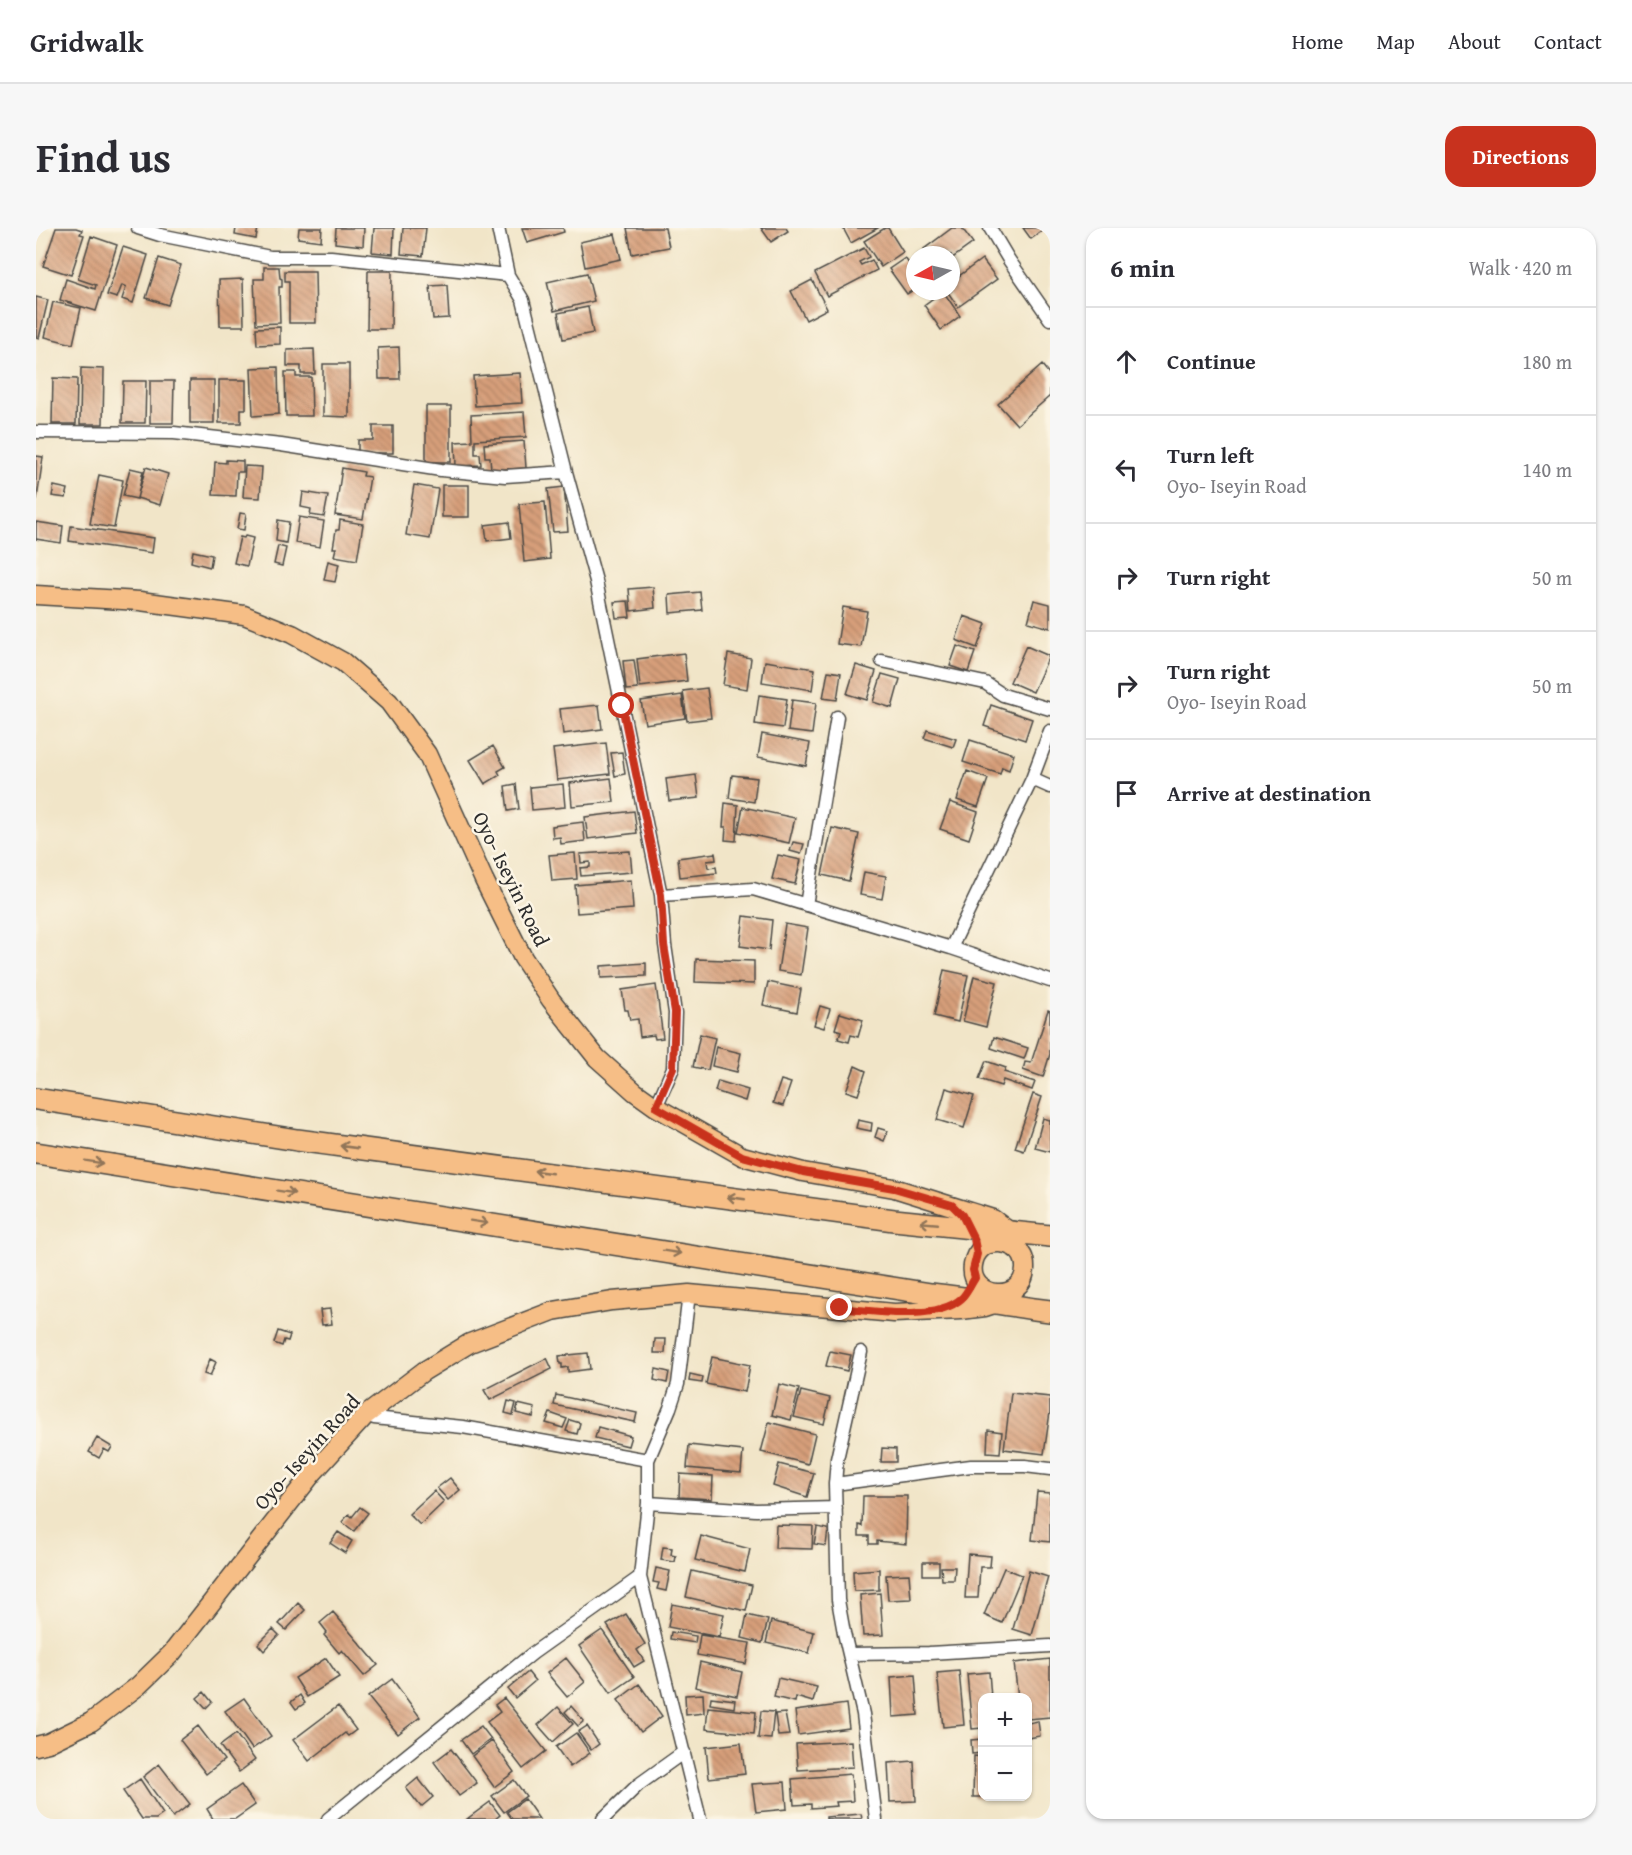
<!DOCTYPE html>
<html lang="en">
<head>
<meta charset="utf-8">
<style>
  :root { --surface:#fff; --page:#f7f7f7; --text:#2b2b33; --muted:#7c7c81; --line:#e1e1e2; --accent:#c8321e }
  body { margin:0; font-family:"Gentium Book Plus",serif; background:var(--page); color:var(--text) }
  .controls { position:absolute; right:18px; bottom:18px; display:grid; overflow:hidden; border-radius:12px; box-shadow:0 2px 4px #0004 }
  .controls button { width:54px; height:54px; display:grid; place-items:center; padding:0; border:0; border-bottom:2px solid var(--line); background:var(--surface); color:var(--text); font:30px sans-serif }
  .compass { position:absolute; left:870px; top:18px; width:54px; height:54px; border-radius:50%; background:var(--surface); box-shadow:0 2px 4px #0004; rotate:262deg }
  .stop { position:absolute; width:18px; height:18px; margin:-14px; border:4px solid #c8321e; border-radius:50%; background:#fff }
  .stop.end { background:#c8321e; border-color:#fff; box-shadow:0 2px 6px #0008 }
  .list { margin:0; padding:0; list-style:none }
  h2 { display:flex; justify-content:space-between; align-items:center; height:78px; margin:0; padding:0 24px; font-size:26px }
  h2 small { font-size:20px; font-weight:400; color:var(--muted) }
  .list li { display:grid; grid-template-columns:39px 1fr auto; gap:18px; align-items:center; box-sizing:border-box; height:108px; padding:0 24px; border-top:2px solid var(--line) }
  .list b { display:block; font-size:22px; white-space:nowrap }
  .list p { margin:0; font-size:20px; white-space:nowrap; color:var(--muted) }
  .list em { font-size:20px; font-style:normal; color:var(--muted) }
  .icon { flex:none; width:33px; height:33px; fill:none; stroke:currentColor; stroke-width:2; stroke-linecap:round; stroke-linejoin:round }
  .map { position:relative; flex:none; width:1014px; height:1591px; overflow:hidden; border-radius:18px }
  header { display:flex; align-items:center; gap:36px; box-sizing:border-box; height:84px; padding:0 30px; background:var(--surface); border-bottom:2px solid var(--line) }
  header strong { font-size:28px }
  nav { display:flex; gap:33px; margin-inline-start:auto; font-size:21px }
  .intro { display:flex; align-items:center; justify-content:space-between; box-sizing:border-box; height:144px; padding:0 36px }
  h1 { margin:0; font-size:42px }
  .button { padding:15px 27px; border-radius:18px; background:var(--accent); color:#fff; font-size:21px; font-weight:700 }
  main { display:flex; gap:36px; padding:0 36px }
  aside { flex:1; background:var(--surface); border-radius:18px; box-shadow:0 2px 4px #0004 }
  .map>svg:first-child { display:block }
  .building { fill:url(#building-back-hatch) }
  .lines { fill:none; stroke-linecap:round; stroke-linejoin:round }
  .street-casing { stroke:#494743; stroke-width:15 }
  .primary-casing { stroke:#494743; stroke-width:21 }
  .highway-casing { stroke:#494743; stroke-width:24 }
  .street { stroke:#fff; stroke-width:12 }
  .primary { stroke:#f6be86; stroke-width:18 }
  .highway { stroke:#f6be86; stroke-width:21 }
  .oneway { stroke:#907458 }
  .route { stroke:#c8321e; stroke-width:8 }
  .labels { text-anchor:middle; stroke-width:5; stroke-linejoin:round; paint-order:stroke }
  .street-label { font-size:21px; fill:#2b2b2b; stroke:#fcf5e5 }
</style>
</head>
<body>
<header>
<strong>Gridwalk</strong>
<nav><a>Home</a><a>Map</a><a>About</a><a>Contact</a></nav>
</header>
<div class="intro"><h1>Find us</h1><a class="button">Directions</a></div>
<main>
<div class="map">
<svg width="1014" height="1591" viewBox="0 0 1014 1591">
  <defs>
    <pattern id="building-back-hatch" width="6" height="6" patternUnits="userSpaceOnUse" patternTransform="scale(1.5)"><rect width="6" height="6" fill="#d79f7a"/><path d="M-1 5l2 2M0 0l6 6M5-1l2 2" fill="none" stroke="#af8264"/></pattern>
  </defs>
  <rect width="100%" height="100%" fill="#fcf5e5"/>
  <filter id="ink" filterUnits="userSpaceOnUse"><feTurbulence type="fractalNoise" baseFrequency=".0167" numOctaves="2"/><feDisplacementMap in="SourceGraphic" scale="12" xChannelSelector="R" yChannelSelector="G"/><feConvolveMatrix kernelMatrix="1 2 1 2 8 2 1 2 1" color-interpolation-filters="sRGB"/></filter>
  <filter id="wash" filterUnits="userSpaceOnUse"><feTurbulence type="fractalNoise" baseFrequency=".008" numOctaves="4" result="noise"/><feDisplacementMap in="SourceGraphic" scale="24" xChannelSelector="R" yChannelSelector="G"/><feGaussianBlur stdDeviation="1.35" result="paint"/><feColorMatrix in="noise" values="0 0 0 0 0 0 0 0 0 0 0 0 0 0 0 0 0 1.4 0 .05"/><feComposite in="paint" operator="in"/></filter>
  <g filter="url(#wash)">
    <rect width="100%" height="100%" fill="#f1e5c8"/>
    <g id="blocks">
      <path class="building" d="M20 0H40L46 2 44 6 48 7 35 47 7 38Z
        M200 0H222L220 11 199 7Z
        M263 0H286L285 13 262 10Z
        M300 0H328L327 18 299 15Z
        M338 0H358L357 26 336 24Z
        M367 0H390L387 28 365 26Z
        M486 0H527L528 4 491 15Z
        M591 0H629L633 19 596 26Z
        M725 0H750L752 3 735 14Z
        M807 0H842L815 15Z
        M849 0H852L867 24 845 39 828 13Z
        M916 0H926L937 15 915 31V27H893L888 21Z
        M987 0H1010L995 11Z
        M579 6 585 31 549 39 544 14Z
        M55 8 81 17 60 83 24 72 30 51 59 61 60 57 42 51Z
        M87 19 112 27 97 75 86 71 90 59 86 57 81 70 71 67Z
        M828 20 833 29 823 34 825 37 836 32 841 42 791 68 779 45Z
        M123 30 145 37 132 77 110 70Z
        M869 30 879 44V61L871 66 853 41Z
        M946 31 961 51 922 79 911 63H915V54Z
        M228 39H243L244 50 246 51V59H243L244 95 220 96 218 51H228Z
        M249 43H279L280 95H253V53H249Z
        M332 43H356L355 101H331Z
        M551 45 558 73 518 83 511 54Z
        M207 51 208 98H184L183 52Z
        M776 52 791 81 770 92 755 63Z
        M411 57 413 90 397 91 394 58Z
        M907 63 924 88 905 102 888 77Z
        M0 69 12 72 3 110 0 109Z
        M17 74 45 80 37 116 9 109Z
        M552 79 557 105 527 111 522 85Z
        M244 99V116L221 117 220 100Z
        M363 119 364 151H343L342 120Z
        M278 121 279 146H265V138H251V122Z
        M287 136H313V189L287 188Z
        M1006 137 1014 147V168L981 197 962 176Z
        M242 139 243 186 217 188 215 140Z
        M45 140 68 141 67 196H44Z
        M249 144H260V149H275L276 188H250Z
        M484 145 486 175 439 178 437 148Z
        M17 150 41 151 40 196H16Z
        M154 152H178V195H154Z
        M183 152H210V181H205V195H183Z
        M87 153H110L109 195H86Z
        M114 153H138L137 195H114Z
        M390 178H415V234H390Z
        M488 184 490 209 439 212V226H444L445 237 420 238 419 214 436 213 435 187Z
        M337 198H357V225H322V212H337Z
        M488 213 490 240 455 242 454 229H449L448 216Z
        M0 228 7 229 1 271H0Z
        M190 232 207 233V244H201L200 268 177 267 179 234 190 235Z
        M209 238 226 239 224 270 207 269Z
        M110 239 132 246 124 277 101 270Z
        M94 240 107 243 101 271 87 268Z
        M306 240 328 244 327 248 334 249 327 291 299 287Z
        M63 247 87 252 78 300 54 296Z
        M378 257 402 261 394 311 370 307Z
        M406 257H433V289H406Z
        M18 258 32 261 30 270 16 268Z
        M528 259 532 303 517 304 512 261Z
        M267 264 292 268 288 289 274 287 275 281 265 279Z
        M509 274 514 331 488 334 483 276Z
        M204 285 210 286 208 302 201 301Z
        M263 289 288 293 284 319 259 315Z
        M242 292 253 294 250 315 240 313Z
        M304 292 327 296 321 332 298 328 300 320H297L300 302H303Z
        M0 294 27 298 25 315 0 311Z
        M473 294 475 310 451 313 449 297Z
        M35 298 118 310 116 325 33 313Z
        M209 308 217 310 211 338 198 335 204 309 208 310Z
        M242 318 250 320 246 338 238 336Z
        M157 323 176 327 174 339 155 334Z
        M292 333 303 336 299 354 288 352Z
        M617 359 619 380 595 383 593 361Z
        M664 364 666 382 634 385 633 367Z
        M998 372 1014 376V400L992 394Z
        M592 373 594 389 580 390 578 374Z
        M807 379 831 383 825 419 801 416Z
        M928 388 950 396 941 420 920 412Z
        M921 418 939 424 932 444 914 438Z
        M990 418 1013 428 997 464 974 454Z
        M648 425 651 453 604 459 601 431Z
        M692 426 715 430 711 461 687 457Z
        M598 432 602 461 590 462 587 433Z
        M729 433 779 441 776 462 726 454Z
        M820 437 840 443 831 472 811 466Z
        M792 443 805 445 801 472 787 470Z
        M846 446 864 451 856 480 837 474Z
        M671 460 675 490 651 493 647 463Z
        M646 467 649 490 609 496 605 473Z
        M723 467 751 471 747 500 719 496Z
        M756 472 780 475 776 506 752 503Z
        M563 477 566 501 527 506 524 481Z
        M955 477 996 491 989 512 948 498Z
        M891 502 920 511 917 519 888 510Z
        M726 506 774 515 770 538 722 529Z
        M934 512 978 526 973 542 966 539 964 546 927 534Z
        M570 515 574 546 521 552 517 521Z
        M457 518 469 539 462 543 464 547 449 556 434 532Z
        M586 524 589 546 579 548 575 525Z
        M931 543 952 551 942 579 921 572Z
        M660 547 663 570 633 573 630 551Z
        M696 547 721 550 718 574 693 570Z
        M575 550 578 574 536 578 534 555Z
        M480 556 483 581 472 583 469 558Z
        M527 556 529 579 496 582 494 559Z
        M914 574 942 584 933 611 904 601Z
        M689 575 702 577 700 613 689 612 690 599H687Z
        M707 579 759 590 753 615 702 604Z
        M598 583 601 605 552 611 549 589Z
        M547 594 549 613 525 616 524 609 517 610 516 598Z
        M796 600 823 606 813 653 786 647Z
        M757 614 768 616 765 626 754 623Z
        M594 623 596 644 545 648 544 640 554 639V634L545 635 544 626Z
        M539 625 541 651 516 653 513 627Z
        M679 625 680 632 671 633 672 640 680 639 681 645 644 649 642 630Z
        M742 627 765 632 759 656 736 651Z
        M828 644 850 648 846 671 824 667Z
        M595 652 597 681 541 685 539 657Z
        M708 688 736 692 733 722 704 718Z
        M749 696 772 700 765 747 742 743Z
        M660 731 718 733V756L659 754Z
        M610 735V748L565 750V738Z
        M908 742 932 747 922 794 898 788Z
        M938 748 961 754 950 799 927 793Z
        M732 754 765 761 761 784 727 777Z
        M620 757 627 810 619 811 618 807 604 809 602 791 594 792 592 782H589L586 762Z
        M784 778 794 781 788 800 778 797Z
        M1012 782 1014 783V826L1007 849 987 842 989 834 995 835Z
        M804 785 827 792 822 809 815 807 813 814 802 811 805 803 799 801Z
        M664 806 679 810 672 842 657 839Z
        M958 809 992 820 988 831 955 820Z
        M680 819 705 825 701 844 676 838Z
        M950 833 970 840 968 844 999 854 996 862 967 852 965 858 943 851Z
        M819 838 830 843 822 867 810 863Z
        M745 852 755 855 747 878 737 875Z
        M682 853 712 862 709 873 679 863Z
        M910 860 938 868 928 900 901 892Z
        M997 866 1006 869 988 923 979 920Z
        M1007 890 1014 892V924L999 920Z
        M822 892 836 895 835 903 820 900Z
        M842 900 852 903 848 913 839 909Z
        M294 1081 296 1096 286 1097 284 1082Z
        M242 1103 254 1107 252 1113 248 1112 246 1118 238 1115Z
        M619 1111H630L629 1125H618Z
        M794 1123 815 1127 811 1143 790 1138Z
        M552 1125 554 1141 532 1144V1139L526 1140V1136H524L523 1128Z
        M676 1129 714 1137 709 1164 670 1156Z
        M511 1130 516 1141 454 1172 448 1162Z
        M174 1131 180 1134 174 1148 168 1146Z
        M620 1141 633 1144 631 1155 618 1152Z
        M654 1146 667 1149 666 1155 653 1153Z
        M743 1156 763 1161 755 1192 736 1187Z
        M765 1163 794 1170 788 1196 758 1189Z
        M975 1165 1014 1169V1184L1008 1226 968 1221Z
        M520 1167 601 1185 599 1194 518 1177Z
        M472 1173 480 1175 477 1187 469 1185Z
        M482 1176 499 1180 497 1189 480 1185Z
        M514 1185 531 1191 527 1200 510 1195Z
        M534 1192 544 1195 541 1206 530 1203Z
        M733 1194 779 1206 772 1236 725 1224Z
        M562 1199 595 1208 592 1218 559 1210Z
        M952 1202 966 1204 964 1225 951 1224Z
        M61 1210 76 1219 73 1224 68 1221 63 1230 53 1224Z
        M653 1217 707 1223 705 1245 651 1240Z
        M846 1220 860 1221V1234H845Z
        M743 1236 778 1245 771 1269 737 1258Z
        M644 1246 677 1248 676 1271 643 1269Z
        M414 1250 424 1262 412 1272 401 1260Z
        M398 1263 408 1274 384 1297 373 1286Z
        M1001 1264 1014 1265V1314L996 1312Z
        M827 1268H871L870 1316 841 1313V1316H833V1308H823V1297L826 1298Z
        M324 1279 332 1285 318 1303 306 1294 313 1286 316 1289Z
        M740 1297 777 1298 776 1321 739 1320Z
        M781 1299 792 1301 790 1318 778 1316Z
        M302 1304 316 1313 309 1325 294 1315Z
        M665 1308 714 1321 709 1344 659 1332Z
        M627 1319 636 1320 635 1327 640 1328 639 1334 625 1332Z
        M932 1326 955 1328 954 1339H944L942 1370H929Z
        M887 1334H903V1347H887Z
        M905 1339H919L918 1352H906Z
        M620 1340 634 1343 630 1363 621 1361 623 1355 617 1354Z
        M968 1340 986 1347 966 1395 948 1387Z
        M843 1341V1362L818 1363 817 1343Z
        M656 1343 716 1357 710 1383 650 1369Z
        M993 1343 1012 1349 996 1407 977 1401Z
        M873 1346 875 1371 852 1372 850 1347Z
        M844 1365 847 1407 827 1408 824 1367Z
        M262 1375 269 1382 250 1402 243 1396Z
        M636 1376 688 1386 683 1409 632 1399Z
        M297 1384 342 1437 328 1448 306 1422 303 1425 288 1407 291 1404 284 1395Z
        M590 1386 609 1416 601 1422 608 1433 598 1439 571 1397Z
        M711 1387 732 1392 726 1415 706 1410Z
        M735 1393 778 1404 773 1425 730 1415Z
        M237 1401 243 1407 228 1423 222 1416Z
        M566 1402 598 1449 575 1465 543 1418Z
        M635 1404 660 1408 659 1415 634 1411Z
        M664 1407 714 1415 710 1436 661 1427Z
        M290 1430 303 1449 271 1469 259 1450Z
        M530 1430 549 1454 531 1469 511 1445Z
        M1014 1431V1489L992 1491V1470H982L978 1435Z
        M664 1434 706 1444 701 1468 659 1459Z
        M923 1443 928 1497 907 1499 901 1445Z
        M492 1444 499 1453 479 1470 472 1461Z
        M953 1444 955 1470H946V1500L936 1501 931 1446Z
        M879 1447 882 1487 857 1489 855 1449Z
        M742 1450 781 1459 777 1474 760 1469 759 1474 738 1469Z
        M356 1451 384 1489 362 1506 332 1469Z
        M603 1456 626 1488 605 1504 582 1472Z
        M168 1464 176 1474 170 1480 161 1470Z
        M667 1466 668 1485 650 1487 649 1467Z
        M264 1467 269 1475 260 1481 255 1474Z
        M675 1469 699 1472 698 1480 674 1476Z
        M208 1470 235 1508 216 1521 189 1483Z
        M468 1470 510 1523 487 1541 451 1494 464 1484 459 1477Z
        M810 1476 813 1500 762 1507 759 1483Z
        M302 1478 320 1502 312 1508 309 1505 273 1533 257 1512Z
        M535 1478 548 1493 542 1498 529 1484Z
        M522 1479 537 1496 517 1514 502 1497Z
        M672 1479 720 1484 718 1506 670 1501Z
        M725 1483 738 1484 735 1511 722 1510Z
        M749 1485 753 1507 742 1508 739 1486Z
        M1002 1493 1004 1508 992 1510V1495Z
        M162 1498 188 1532 170 1546 144 1512Z
        M445 1498 455 1511 435 1526 425 1512Z
        M551 1498 563 1516 555 1522 542 1504Z
        M540 1505 554 1525 534 1539 520 1519Z
        M200 1506 219 1532 203 1544 184 1518Z
        M946 1511V1525L936 1526 935 1512Z
        M456 1513 478 1544 458 1559 436 1528Z
        M815 1513 817 1539 762 1542 760 1516Z
        M705 1515 709 1546 673 1550 670 1519Z
        M415 1521 441 1555 423 1568 398 1534Z
        M938 1528 946 1529V1569H937Z
        M878 1533 880 1573 854 1574 852 1535Z
        M123 1536 154 1576 137 1589 107 1549Z
        M815 1546 817 1573 800 1574 801 1578 775 1580V1576L758 1577 756 1551Z
        M382 1550 397 1569 385 1579 370 1560Z
        M104 1551 127 1586 120 1591H106L87 1563Z
        M478 1552 490 1568 468 1584 456 1568Z
        M749 1554 751 1581 720 1584 716 1556Z
        M205 1557 219 1577 199 1591H177L171 1581Z
        M489 1571 503 1591H476L471 1584Z
        M454 1574 464 1587 459 1591H431Z
        M825 1586 826 1591H790V1589Z"/>
    </g>
  </g>
  <g filter="url(#ink)">
    <use href="#blocks" fill-opacity="0" stroke="#494743" stroke-width="1.5"/>
    <g class="lines">
      <defs>
        <path id="street" d="M102 0 124 7 234 29H295L472 47
          M462 0 472 47 487 72 530 244 560 353 625 667 629 717 639 785 637 840 620 879
          M954 0 973 32 1014 91
          M0 204 138 205 245 217 405 242 469 248 530 244
          M846 433 949 455 967 467 1014 481
          M996 551 1014 559
          M625 667 717 661 915 720 1014 753
          M770 677 801 489
          M915 720 996 551 1014 503
          M653 1066 642 1156 634 1180 612 1232V1275L604 1349 664 1591
          M825 1124 801 1231 799 1256 802 1372 808 1405 827 1486 840 1591
          M338 1190 427 1199 612 1232
          M799 1256 935 1238H989L1014 1241
          M612 1275 720 1282 800 1280
          M813 1426 893 1425 1014 1418
          M292 1591 497 1425 604 1349
          M567 1591 602 1557 648 1524"/>
        <path id="primary" d="M0 367 104 373 208 387 256 406 307 434 353 474 391 526 448 652 487 730 515 772 561 830 599 864 620 879 706 928 767 944 858 960 957 991 974 1004 984 1024
          M954 1016C971 1012 990 1021 989 1041 987 1076 932 1071 937 1037 938 1030 941 1024 946 1020 953 1014 965 1009 974 1004
          M0 1518 12 1515 55 1494 102 1458 136 1425 276 1246 330 1187 388 1143 434 1115 517 1083 576 1073 653 1066 858 1085 925 1082 949 1079 958 1076 977 1063"/>
        <path id="highway" d="M0 871 261 912 858 992 1014 1008
          M0 925 895 1066C935 1070 974 1078 1014 1083"/>
      </defs>
      <use href="#street" class="street-casing"/>
      <use href="#primary" class="primary-casing"/>
      <use href="#highway" class="highway-casing"/>
      <use href="#street" class="street"/>
      <use href="#primary" class="primary"/>
      <use href="#highway" class="highway"/>
    </g>
    <defs><path id="oneway-shaft" d="M-6 0H5M1.5-3L5.5 0L1.5 3" fill="none" stroke-width="1.6" stroke-linecap="round" stroke-linejoin="round" transform="scale(1.5)"/></defs>
    <g class="oneway">
      <use href="#oneway-shaft" transform="translate(313 919) rotate(-172)"/>
      <use href="#oneway-shaft" transform="translate(58 934) rotate(9)"/>
      <use href="#oneway-shaft" transform="translate(507 944) rotate(-172)"/>
      <use href="#oneway-shaft" transform="translate(250 964) rotate(9)"/>
      <use href="#oneway-shaft" transform="translate(700 970) rotate(-172)"/>
      <use href="#oneway-shaft" transform="translate(443 994) rotate(9)"/>
      <use href="#oneway-shaft" transform="translate(893 995) rotate(-175)"/>
      <use href="#oneway-shaft" transform="translate(636 1024) rotate(9)"/>
    </g>
  </g>
  <g class="lines" filter="url(#ink)">
    <path class="route" d="M586 478 625 667 628 717 639 784 637 840 620 879 706 928 767 944 858 960 916 977 926 987 938 1011 941 1026 937 1042 939 1050C935 1056 931 1065 926 1070 900 1094 836 1083 804 1080"/>
  </g>
  <g class="labels">
    <g class="street-label">
      <text transform="translate(475 651) rotate(64)" y="7">Oyo- Iseyin Road</text>
      <text transform="translate(271 1224) rotate(-48)" y="7">Oyo- Iseyin Road</text>
    </g>
  </g>
</svg>
<div class="controls">
<button>+</button>
<button>−</button>
</div>
<svg class="compass" viewBox="-18 -18 36 36"><path d="M0-13l5 13h-10z" fill="#e53935"/><path d="M0 13l5-13h-10z" fill="#7c7c81"/></svg>
<div class="stop" style="left:586px;top:478px"></div>
<div class="stop end" style="left:804px;top:1080px"></div>
</div>
<aside>
<h2>6 min<small>Walk · 420 m</small></h2>
<ul class="list">
<li><svg class="icon" aria-label="ahead" viewBox="0 0 24 24"><path d="M12 20V5M6 11l6-6 6 6"/></svg><div><b>Continue</b></div><em>180 m</em></li>
<li><svg class="icon" aria-label="left" viewBox="0 0 24 24"><path d="M17 20v-9H6M10 6l-5 5 5 5"/></svg><div><b>Turn left</b><p>Oyo- Iseyin Road</p></div><em>140 m</em></li>
<li><svg class="icon" aria-label="right" viewBox="0 0 24 24"><path d="M7 20v-9h11M14 6l5 5-5 5"/></svg><div><b>Turn right</b></div><em>50 m</em></li>
<li><svg class="icon" aria-label="right" viewBox="0 0 24 24"><path d="M7 20v-9h11M14 6l5 5-5 5"/></svg><div><b>Turn right</b><p>Oyo- Iseyin Road</p></div><em>50 m</em></li>
<li><svg class="icon" aria-label="arrive" viewBox="0 0 24 24"><path d="M6 21V4h12l-3 4 3 4H6"/></svg><div><b>Arrive at destination</b></div></li>
</ul>
</aside>
</main>
</body>
</html>
